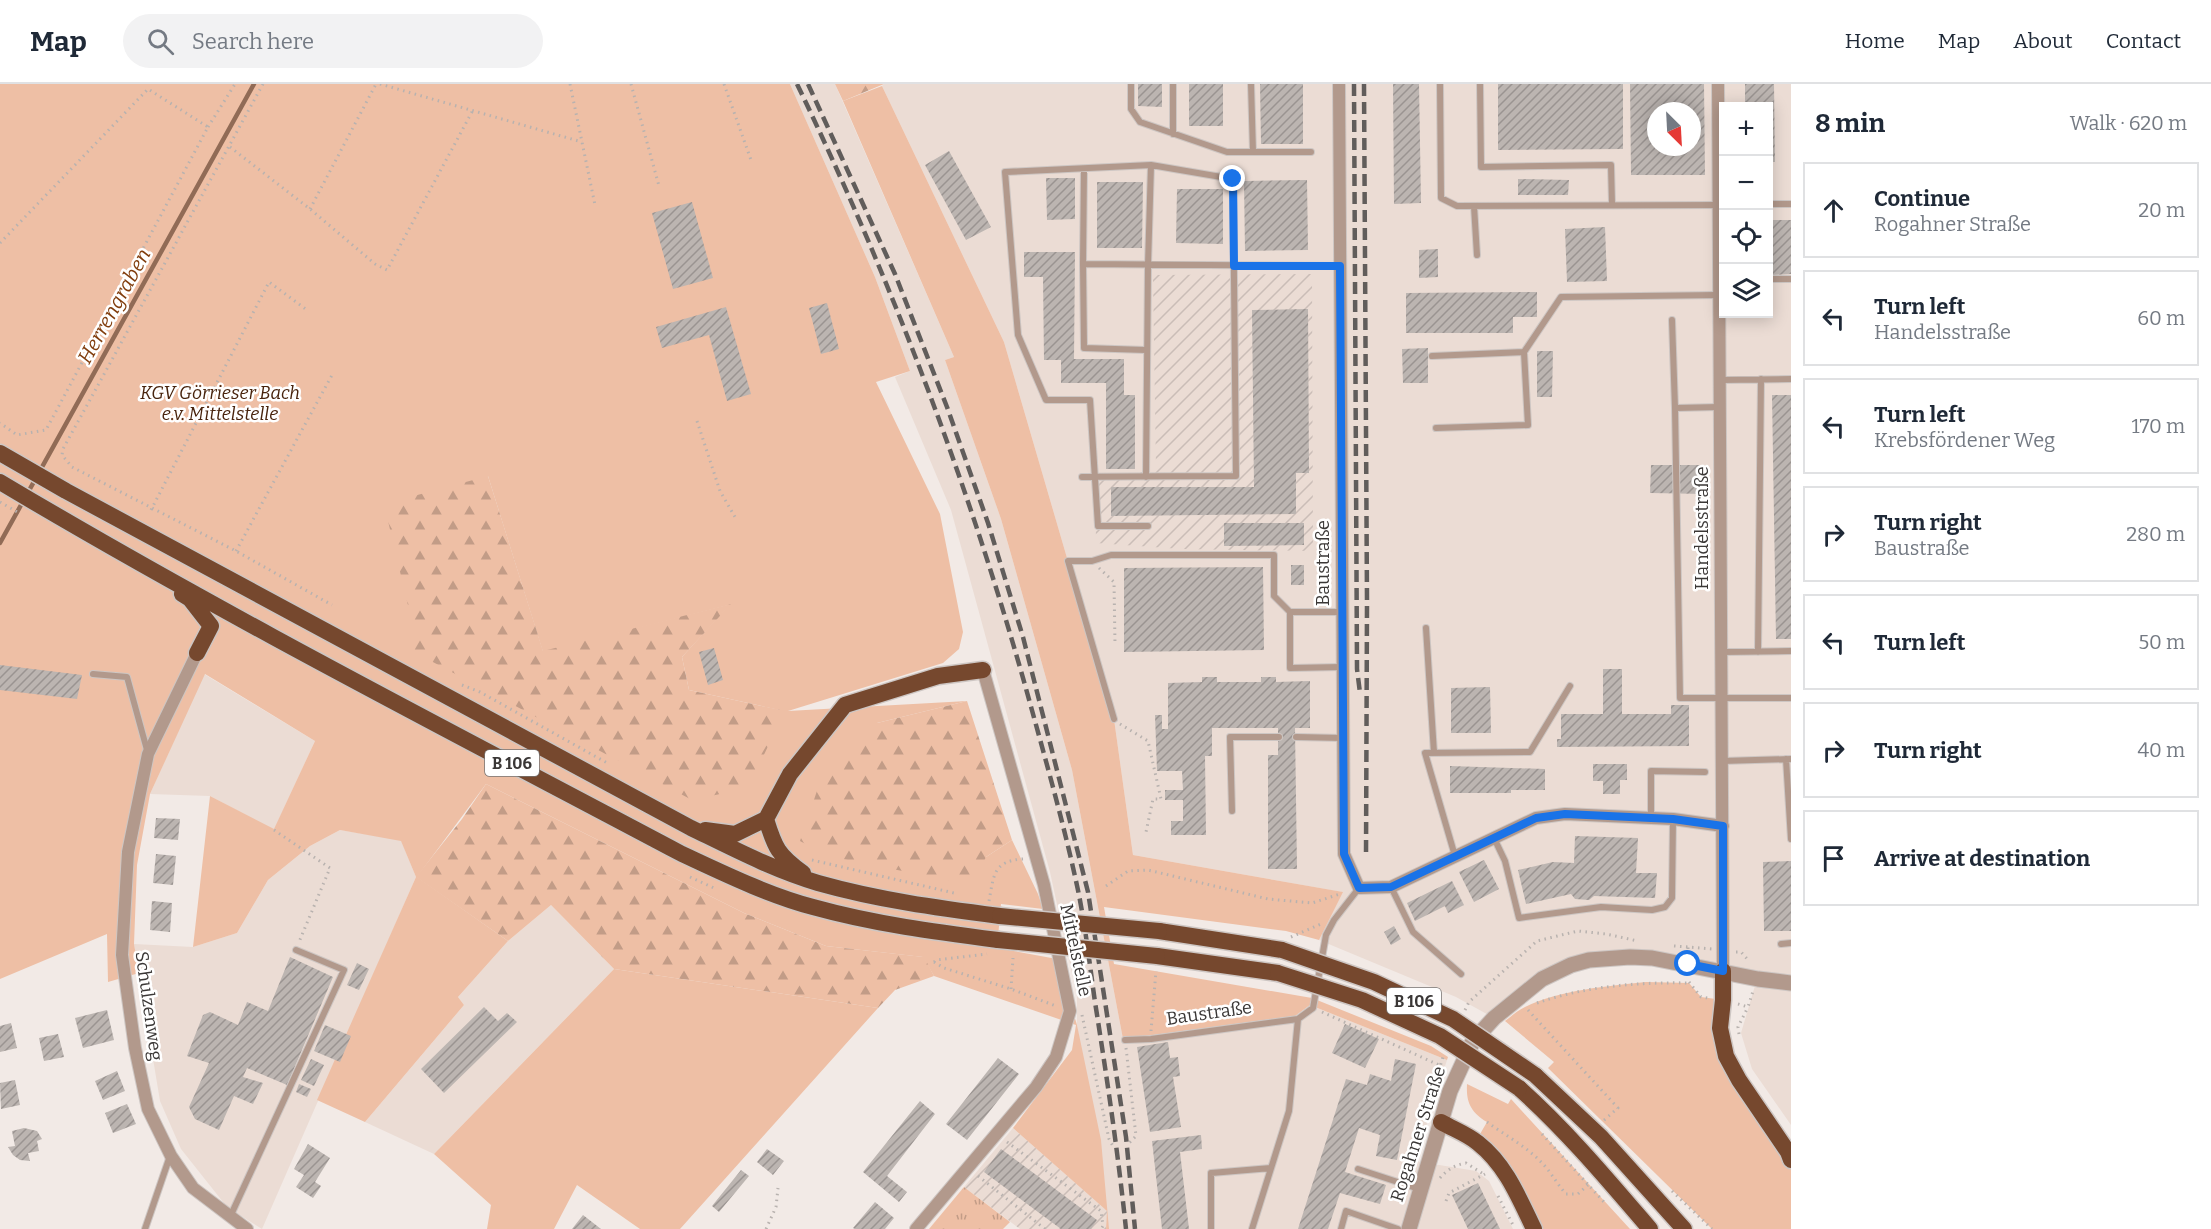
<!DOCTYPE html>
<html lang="en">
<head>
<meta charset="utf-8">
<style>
  :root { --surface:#fff; --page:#f2f2f3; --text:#1f2937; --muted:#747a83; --line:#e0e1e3 }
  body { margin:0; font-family:Bitter,serif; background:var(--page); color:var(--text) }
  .controls { position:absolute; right:18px; top:18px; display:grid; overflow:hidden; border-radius:0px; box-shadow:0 3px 15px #0003 }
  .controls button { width:54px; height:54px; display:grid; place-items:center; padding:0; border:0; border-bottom:2px solid var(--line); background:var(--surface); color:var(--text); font:30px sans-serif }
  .compass { position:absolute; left:1647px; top:18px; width:54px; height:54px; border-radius:50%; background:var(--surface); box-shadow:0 3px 15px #0003; rotate:156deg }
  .stop { position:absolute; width:18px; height:18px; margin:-14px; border:4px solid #1a73e8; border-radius:50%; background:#fff }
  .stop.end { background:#1a73e8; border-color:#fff; box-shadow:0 2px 6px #0008 }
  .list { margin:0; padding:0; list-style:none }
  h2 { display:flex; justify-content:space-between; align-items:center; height:78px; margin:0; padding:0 24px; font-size:26px }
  h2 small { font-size:20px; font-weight:400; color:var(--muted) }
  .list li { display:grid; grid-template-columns:39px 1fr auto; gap:18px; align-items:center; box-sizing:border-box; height:96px; margin:0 12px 12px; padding:0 12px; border:2px solid var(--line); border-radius:0px }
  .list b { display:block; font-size:22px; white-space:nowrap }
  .list p { margin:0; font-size:20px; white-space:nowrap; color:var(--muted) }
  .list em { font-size:20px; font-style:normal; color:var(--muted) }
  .icon { flex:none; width:33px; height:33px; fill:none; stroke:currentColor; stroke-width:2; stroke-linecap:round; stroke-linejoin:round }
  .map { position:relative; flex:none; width:1791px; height:1145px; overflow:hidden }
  header { display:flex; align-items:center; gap:36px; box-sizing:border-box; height:84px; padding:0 30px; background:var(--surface); border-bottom:2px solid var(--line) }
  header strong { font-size:28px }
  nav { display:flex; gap:33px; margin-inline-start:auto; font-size:21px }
  .search { width:420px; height:54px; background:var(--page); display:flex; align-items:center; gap:15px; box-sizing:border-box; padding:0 21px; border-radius:33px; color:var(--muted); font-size:22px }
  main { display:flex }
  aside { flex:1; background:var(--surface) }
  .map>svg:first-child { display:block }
  .built { fill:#ebdcd4; fill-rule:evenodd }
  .industrial { fill:url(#industrial-furrows) }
  .green { fill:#eebfa5; fill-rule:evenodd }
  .forest { fill:url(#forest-firs) }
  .park { fill:url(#park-tufts) }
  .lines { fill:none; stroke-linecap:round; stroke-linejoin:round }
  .stream { stroke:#916b56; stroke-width:4.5 }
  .building { fill:url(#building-hatch); fill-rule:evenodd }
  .service-casing { stroke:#cdc6c3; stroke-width:8 }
  .minor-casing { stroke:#cdc6c3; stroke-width:14 }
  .tertiary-casing { stroke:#cdc6c3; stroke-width:17 }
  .trunk-casing { stroke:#cdc6c3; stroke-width:19 }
  .path { stroke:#b8b2af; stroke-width:3; stroke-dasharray:1.5 4.5; stroke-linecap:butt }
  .service { stroke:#b2998c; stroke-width:6 }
  .minor { stroke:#b2998c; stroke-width:12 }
  .tertiary { stroke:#b2998c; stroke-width:15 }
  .trunk { stroke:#76482e; stroke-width:16 }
  .rail { stroke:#615d5b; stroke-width:4.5; stroke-dasharray:12 6; stroke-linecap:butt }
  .trunk-bridge-casing { stroke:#cdc6c3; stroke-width:19; stroke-linecap:butt }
  .trunk-bridge { stroke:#76482e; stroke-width:16 }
  .route { stroke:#1a73e8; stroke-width:8 }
  .labels { text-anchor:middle; stroke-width:5; stroke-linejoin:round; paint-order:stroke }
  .shield { fill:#fff; stroke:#757372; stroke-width:1.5 }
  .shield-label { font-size:16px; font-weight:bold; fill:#3a3736 }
  .park-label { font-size:18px; font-style:italic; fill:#48230c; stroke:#fff }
  .street-label { font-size:18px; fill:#3a3736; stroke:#fff }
  .water-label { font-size:20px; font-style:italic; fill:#813d0d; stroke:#fff }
</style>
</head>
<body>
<header>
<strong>Map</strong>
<div class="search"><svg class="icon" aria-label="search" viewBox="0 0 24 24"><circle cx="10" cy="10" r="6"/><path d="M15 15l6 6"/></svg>Search here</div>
<nav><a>Home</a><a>Map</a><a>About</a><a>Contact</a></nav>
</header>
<main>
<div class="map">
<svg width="1791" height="1145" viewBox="0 0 1791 1145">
  <defs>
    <pattern id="industrial-furrows" width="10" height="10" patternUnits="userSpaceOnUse" patternTransform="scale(1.5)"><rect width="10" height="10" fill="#ebdcd4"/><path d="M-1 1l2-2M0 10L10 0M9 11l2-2" fill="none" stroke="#cabdb7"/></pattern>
    <pattern id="forest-firs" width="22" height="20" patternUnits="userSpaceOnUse" patternTransform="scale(1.5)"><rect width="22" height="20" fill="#eebfa5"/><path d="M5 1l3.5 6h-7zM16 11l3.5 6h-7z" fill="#c29c87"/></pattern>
    <pattern id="park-tufts" width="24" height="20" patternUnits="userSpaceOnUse" patternTransform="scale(1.5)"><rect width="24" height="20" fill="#eebfa5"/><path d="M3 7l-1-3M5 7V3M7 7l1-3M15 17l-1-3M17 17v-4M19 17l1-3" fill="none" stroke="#c29c87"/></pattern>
    <pattern id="building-hatch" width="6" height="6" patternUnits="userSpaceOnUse" patternTransform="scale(1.5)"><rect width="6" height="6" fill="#bcb5b1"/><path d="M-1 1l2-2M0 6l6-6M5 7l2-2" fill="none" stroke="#9a9491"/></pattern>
  </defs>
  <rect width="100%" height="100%" fill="#f2eae6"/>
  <path class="built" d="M790 0H835L954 273 945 276 1001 435 1072 686 1123 955 1295 932 1310 921 1447 976 1415 1077 1476 1087 1489 1097 1513 1145H1108L1077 941V912L1050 788 951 426 895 293 910 287 875 193Z
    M884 0H1791V1041L1752 985 1741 949 1757 895 1652 874 1571 881 1494 934 1456 913 1319 856 1342 808 1133 771 1114 635 1004 258 882 2ZM1724 22H1768V230H1724ZM1656 27H1692V63H1656Z
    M204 590 315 657 274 746 210 712 150 710Z
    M340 746 401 756 416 793 262 1145 227 1123 181 1065 160 1017 134 860 193 863 237 849 268 796 310 762Z
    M551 821 614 885 434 1070 365 1038 464 921 458 913 508 857Z"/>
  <path class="industrial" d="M1312 190 1313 467 1181 465 1096 459 1095 392 1156 387 1153 191Z
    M1013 1044 1107 1127 1106 1145H1020L964 1103Z"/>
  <path class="green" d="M0 0H790L875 193 910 287 876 298 940 430 963 548 959 565 943 579 788 627 967 617 877 639 986 773 1012 756 1038 810 1043 825 1001 820 997 864 1057 875 1077 941 1101 1056 1109 1145H1106L1107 1127 1013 1044 1072 966 1076 941 934 892 923 873 826 862 744 829 486 700 417 793 508 857 458 913 464 921 365 1038 317 1016 416 793 401 757 340 746 310 762 268 796 237 849 193 863 210 712 274 745 315 657 205 590 150 710 137 781 134 860 139 889 108 898 107 850 0 895ZM488 392 543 568 729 521 682 573 689 606 784 627 386 552H415Z
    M882 2 1004 258 1114 635 1133 771 1343 808 1319 856 1286 847 1104 823 1114 880 1312 914 1431 962 1448 973 1447 976 1310 921 1295 932 1123 955 1072 686 1001 435 945 276 954 273 843 17Z
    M614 885 878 924 680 1145H640L577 1101 554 1145H487L491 1121 434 1070Z
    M1646 898 1689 899 1701 913 1723 916 1720 944 1791 1076V1145H1712L1548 984 1554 978 1505 937C1512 932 1518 926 1525 923 1559 906 1609 902 1646 898Z
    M1467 1000 1508 1020 1511 1015 1630 1145H1534L1476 1057 1487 1038C1471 1028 1466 1019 1467 1000Z"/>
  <path class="forest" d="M835 0H884L843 17Z
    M488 392 543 567 731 520 682 573 689 606 785 627 748 704 692 716 384 552 415 551 384 420Z
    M967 617 1012 756 986 773 972 801 828 772 800 757 819 701 877 639Z
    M486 700 744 829 826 862 924 873 934 892 895 906 878 924 614 885 551 821 508 857 416 793 462 735Z"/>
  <path class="park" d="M964 1103 1010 1138 1003 1145H929Z"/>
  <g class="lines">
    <path class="stream" d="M0 459 254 0"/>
  </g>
  <path class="building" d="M1138 0H1162V23L1138 22Z
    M1189 0H1223V42H1189Z
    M1260 0H1303V60H1261Z
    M1393 0H1419L1421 119 1394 120Z
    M1498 0H1623V65L1498 66Z
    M1630 0H1704L1705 91H1631ZM1656 27H1692V63H1656Z
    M1745 0H1774L1775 78H1768V22H1745Z
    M949 67 991 143 966 156 925 81Z
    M1046 94H1075V135L1047 136Z
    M1518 95 1569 96 1568 111H1518Z
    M1307 96 1308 166 1245 167 1244 97Z
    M1097 98H1143L1142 164H1097Z
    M1177 105H1223V160L1176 159Z
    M692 118 713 194 673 205 652 129Z
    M1770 136H1791V190L1771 191Z
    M1605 143 1607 197 1567 198 1565 145Z
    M1438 165V193L1419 194V166Z
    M1024 168H1075L1074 275H1124V311H1135V385H1106V299H1061V276H1044L1043 193H1024Z
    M1537 208V233H1513V249H1406V209Z
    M827 219 839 265 821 270 809 224Z
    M726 223 751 310 727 317 709 251 662 264 656 243Z
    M1308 225 1309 389H1296V430L1111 432V403H1254L1252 226Z
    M1428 264V299H1403L1402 265Z
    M1537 267H1553L1552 313H1537Z
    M1772 311H1791V555H1776Z
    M1651 381H1706L1705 410 1650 409Z
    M1224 439H1304V461L1224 462Z
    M1291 481H1304V501H1291Z
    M1263 483 1264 566 1124 568V484Z
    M714 564 723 596 708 601 699 568Z
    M0 581 82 591 77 615 0 606Z
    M1603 585H1622V630H1671V621H1689V662L1557 663V655H1561V630H1603Z
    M1202 593H1217V598H1261V593H1276V598L1310 597V644H1295L1297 785H1268V671H1278V644H1212V672H1205L1206 751H1171V737H1183V716H1165V706H1183L1182 687H1157L1155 631H1162V645H1168V599L1202 598Z
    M1490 603 1491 649H1451V604Z
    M1593 680H1627V696H1620V710H1603V697H1593Z
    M1450 682 1545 685V706H1511V709H1450Z
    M156 734 180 735 178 756 154 754Z
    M1575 752 1638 754 1636 789H1657L1655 814 1594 812 1589 816 1575 815 1571 810 1526 820 1518 786 1553 778 1574 779Z
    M156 770 176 772 173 801 153 799Z
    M1484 776 1499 805 1474 818 1459 788Z
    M1791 777V847H1764L1763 778Z
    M1452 797 1464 821 1448 829 1445 822 1415 837 1407 819Z
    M152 817 172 819 170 848 150 846Z
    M1394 842 1401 855 1391 861 1384 848Z
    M290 873 333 893 287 1001 247 984 243 993 263 999 253 1020 234 1012 219 1046 195 1035 189 1023 209 979 187 972 203 931 210 928 238 941 247 918 268 927Z
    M357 879 369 885 359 906 347 901Z
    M484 923 498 937 507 929 517 938 444 1009 421 985Z
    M107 926 114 956 83 964 75 934Z
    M11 939 17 964 0 968V942Z
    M1345 940 1379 955 1365 984 1332 969Z
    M325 941 351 952 340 978 314 967Z
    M58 950 64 973 44 977 39 954Z
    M1168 958 1170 974 1178 973 1180 992 1173 993 1181 1043 1150 1048 1137 963Z
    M998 974 1019 990 967 1056 946 1040Z
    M311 975 324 981 314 1002 301 996Z
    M1395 975 1416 980 1397 1076 1376 1072 1380 1051 1359 1044 1345 1088 1386 1101 1380 1120 1340 1109 1328 1145H1298L1346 995 1367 1001 1370 990 1391 997Z
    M117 987 125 1007 103 1016 95 997Z
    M15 996 20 1021 1 1025 0 999Z
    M299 1000 311 1005 307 1013 296 1008Z
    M920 1017 935 1030 887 1092 907 1108 899 1118 863 1088Z
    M127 1020 136 1040 113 1049 105 1029Z
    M24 1044 37 1047 42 1055 37 1057 39 1067 28 1069 30 1077 20 1076 13 1071 8 1063 15 1062 12 1047Z
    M1201 1051 1202 1065 1180 1068 1189 1145H1162L1152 1057Z
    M308 1060 330 1074 315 1098 321 1102 313 1114 296 1103 304 1091 294 1085Z
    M767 1065 784 1077 773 1091 757 1078Z
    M1001 1065 1097 1136 1091 1145H1061L984 1088Z
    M741 1086 749 1092 719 1128 712 1122Z
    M1478 1099 1500 1145H1468L1452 1111Z
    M875 1118 894 1134 885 1145H855L853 1144Z
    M583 1131 601 1145H572Z"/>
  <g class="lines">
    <defs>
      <path id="service" d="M1131 0V25L1140 38 1227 68H1311
        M1251 0 1253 68
        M1440 0 1441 114 1457 122 1720 121
        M1480 0 1481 83 1611 81 1612 120
        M1173 50V0
        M1768 120H1791
        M1474 122 1477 171
        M1083 180 1084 85
        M1768 195H1791
        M1672 236 1675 324
        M1146 266 1084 264 1083 180 1340 182
        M1524 268 1561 213 1718 211
        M1432 272 1524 268 1528 341 1436 344
        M1720 296 1791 295
        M1719 323 1675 324 1680 614H1791
        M1082 393C1133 392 1184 392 1236 392L1233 95 1151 81 1005 88 1018 251 1046 316H1090L1098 442H1148
        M1146 393 1148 181 1151 81
        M1290 528V584L1342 583
        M1426 544 1434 669
        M1721 568 1791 567
        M1758 568 1761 295
        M93 590 127 593 147 666
        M1114 635 1068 477H1092L1111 471H1274V512L1290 528H1341
        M1296 653 1343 654
        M1786 675 1791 755
        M1722 677 1791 675
        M1232 727 1230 653H1279
        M1651 734V687L1705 688
        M1494 754 1505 777 1519 834 1601 823 1652 826 1665 823 1672 814 1673 735
        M1455 772 1425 669 1530 668 1570 602
        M1391 803 1413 848 1461 890
        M1781 860 1791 859
        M1125 956 1151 955 1298 935
        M1358 1085 1419 1105
        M230 1133 344 886 296 866
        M145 1145 170 1072
        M1211 1145V1089L1271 1084
        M1252 1145 1289 1027 1298 935 1313 924 1326 851 1334 836 1359 804
        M1341 1145 1346 1127 1398 1145"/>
      <path id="minor" d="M1339 0 1344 770 1359 804 1391 803 1536 734 1565 730 1673 735 1723 742
        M1718 0 1723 887
        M197 569 148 670 128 768 122 871 135 964 148 1025 171 1072 193 1104 247 1145
        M916 1145 1036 1003 1056 973 1070 927 1044 801 983 586"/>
      <path id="tertiary" d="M1409 1145 1450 1007 1473 957 1494 934 1542 895 1571 881 1589 876 1630 873 1652 874 1758 895 1791 899"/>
      <path id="trunk" d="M0 369 66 407 691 744C732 764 774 786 818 799 878 816 938 824 1000 832
        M0 398C223 531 454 649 682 770 725 790 768 811 813 823 874 840 936 848 998 856
        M182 510 190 515 211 542
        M197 569 211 542
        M766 735C775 764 778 771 803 789
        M705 746 735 750 766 735 790 690 845 621 938 592 983 586
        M1159 847 1282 866
        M1157 872 1278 889
        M1723 887V916L1720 944 1726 972 1739 996 1788 1068 1791 1076
        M1535 991 1601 1053 1684 1145
        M1519 1004C1567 1047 1608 1096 1650 1145
        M1441 1038C1453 1045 1467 1050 1478 1059 1506 1081 1519 1114 1534 1145"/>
    </defs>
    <use href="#service" class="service-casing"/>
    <use href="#minor" class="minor-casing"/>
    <use href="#tertiary" class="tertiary-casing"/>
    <use href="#trunk" class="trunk-casing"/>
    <path class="path" d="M263 0 63 365 62 371 72 383 236 467 332 521
      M380 0 582 58
      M570 0 595 121
      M631 0 659 102
      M724 0 751 76
      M208 43 235 0
      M230 63 310 125 375 180 387 186 473 26
      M310 125 376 0
      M0 159 148 5 208 43 46 346 17 351 0 339
      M697 337 720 407 735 433
      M0 418 19 429
      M151 426 269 198 307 226
      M236 467 332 291
      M1099 484 1114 498 1115 560
      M462 601 480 608 609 680
      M1120 640 1148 657 1161 715H1153L1146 748
      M274 746 330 784 299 858
      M812 776 954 809
      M690 793 714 804
      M1106 802 1128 787 1148 786 1268 815 1312 819 1340 810
      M989 817C994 791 993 777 1023 775
      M1291 853 1321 840
      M1674 862 1688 863
      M1688 865V863L1712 865
      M1736 868H1741L1749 877
      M934 878 944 884 1011 905 1056 922
      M934 878 936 876 987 870
      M1689 898 1701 913 1708 914
      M1011 905 1013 874
      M1537 919C1586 902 1638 898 1689 899
      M1738 920 1748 923 1753 907
      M1465 926 1469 918 1537 857 1578 847 1606 850 1638 857
      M1528 926 1618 1024 1603 1037
      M1322 928 1439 981
      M1082 931 1109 1055 1113 1062
      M1151 947 1156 887
      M1739 950 1738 943 1748 923
      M1126 964 1136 1052 1129 1059
      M1430 1015 1443 973
      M1487 1038C1505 1051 1527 1063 1542 1079 1551 1088 1557 1100 1566 1110H1578L1588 1101
      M1542 1050 1604 1118
      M1007 1058 1101 1127 1103 1142 1101 1145
      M978 1092 1045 1145
      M1440 1094C1448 1085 1455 1081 1466 1079L1485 1091
      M1672 1107 1712 1145
      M1498 1112 1513 1141
      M1446 1117 1449 1109 1485 1090
      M766 1145 776 1123 778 1104"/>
    <use href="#service" class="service"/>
    <use href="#minor" class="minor"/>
    <use href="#tertiary" class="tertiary"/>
    <use href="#trunk" class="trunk"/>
    <path class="rail" d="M797 0C893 199 971 406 1030 619 1047 681 1066 748 1079 811 1086 847 1090 883 1095 918 1107 994 1118 1069 1126 1145
      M808 0 895 190 947 323 988 439 1023 553 1088 808 1126 1053 1135 1145
      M1354 0 1357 585 1360 609
      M1364 0 1367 518 1366 772"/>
    <defs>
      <path id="trunk-bridge" d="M1000 832 1159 847
        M998 856 1157 872
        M1282 866 1374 898 1453 935 1535 991
        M1278 889 1362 916 1440 952 1519 1004"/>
    </defs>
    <use href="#trunk-bridge" class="trunk-bridge-casing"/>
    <use href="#trunk-bridge" class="trunk-bridge"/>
  </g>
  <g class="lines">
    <path class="route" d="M1233 95 1234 182H1340L1344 770 1359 804 1391 803 1536 734 1565 730 1673 735 1723 742V887L1688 880"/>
  </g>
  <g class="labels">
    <g class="shield">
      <rect x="485" y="666" width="54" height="26" rx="4.5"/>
      <rect x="1387" y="904" width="54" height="26" rx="4.5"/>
    </g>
    <g class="shield-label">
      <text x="512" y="685">B 106</text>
      <text x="1414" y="923">B 106</text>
    </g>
    <g class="park-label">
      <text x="220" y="315">KGV Görrieser Bach<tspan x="220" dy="21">e.v. Mittelstelle</tspan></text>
    </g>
    <g class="street-label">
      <text transform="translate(1702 444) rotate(-90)" y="6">Handelsstraße</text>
      <text transform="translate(1323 479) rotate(-90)" y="6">Baustraße</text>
      <text transform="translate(1076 866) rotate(78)" y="6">Mittelstelle</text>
      <text transform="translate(149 922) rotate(82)" y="6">Schulzenweg</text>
      <text transform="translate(1209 929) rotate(-8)" y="6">Baustraße</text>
      <text transform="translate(1418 1050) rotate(-72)" y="6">Rogahner Straße</text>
    </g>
    <g class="water-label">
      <text transform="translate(114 222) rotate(-61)" y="7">Herrengraben</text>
    </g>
  </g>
</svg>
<div class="controls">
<button>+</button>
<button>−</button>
<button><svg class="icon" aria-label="locate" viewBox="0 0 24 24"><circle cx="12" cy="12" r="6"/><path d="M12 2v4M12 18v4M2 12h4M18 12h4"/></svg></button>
<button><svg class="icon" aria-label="layers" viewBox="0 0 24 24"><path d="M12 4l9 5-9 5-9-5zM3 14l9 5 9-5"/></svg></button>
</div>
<svg class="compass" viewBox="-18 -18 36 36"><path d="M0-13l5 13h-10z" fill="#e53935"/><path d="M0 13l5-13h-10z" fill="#747a83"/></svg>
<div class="stop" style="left:1688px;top:880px"></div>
<div class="stop end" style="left:1233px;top:95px"></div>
</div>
<aside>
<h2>8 min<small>Walk · 620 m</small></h2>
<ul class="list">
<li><svg class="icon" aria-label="ahead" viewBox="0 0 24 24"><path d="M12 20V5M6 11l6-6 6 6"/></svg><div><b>Continue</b><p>Rogahner Straße</p></div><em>20 m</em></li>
<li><svg class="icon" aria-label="left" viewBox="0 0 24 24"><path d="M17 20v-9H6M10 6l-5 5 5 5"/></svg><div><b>Turn left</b><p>Handelsstraße</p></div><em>60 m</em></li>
<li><svg class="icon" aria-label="left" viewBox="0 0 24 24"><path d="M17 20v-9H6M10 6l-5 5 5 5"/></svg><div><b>Turn left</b><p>Krebsfördener Weg</p></div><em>170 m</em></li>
<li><svg class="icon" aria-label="right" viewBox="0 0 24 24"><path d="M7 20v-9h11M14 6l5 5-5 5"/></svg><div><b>Turn right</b><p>Baustraße</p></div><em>280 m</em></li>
<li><svg class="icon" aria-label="left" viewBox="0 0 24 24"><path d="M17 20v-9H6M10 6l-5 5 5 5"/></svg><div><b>Turn left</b></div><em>50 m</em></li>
<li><svg class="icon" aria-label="right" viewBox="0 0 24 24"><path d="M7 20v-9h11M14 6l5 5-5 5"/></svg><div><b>Turn right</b></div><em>40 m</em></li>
<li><svg class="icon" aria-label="arrive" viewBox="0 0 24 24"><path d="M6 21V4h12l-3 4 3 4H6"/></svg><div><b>Arrive at destination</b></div></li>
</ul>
</aside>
</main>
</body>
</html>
